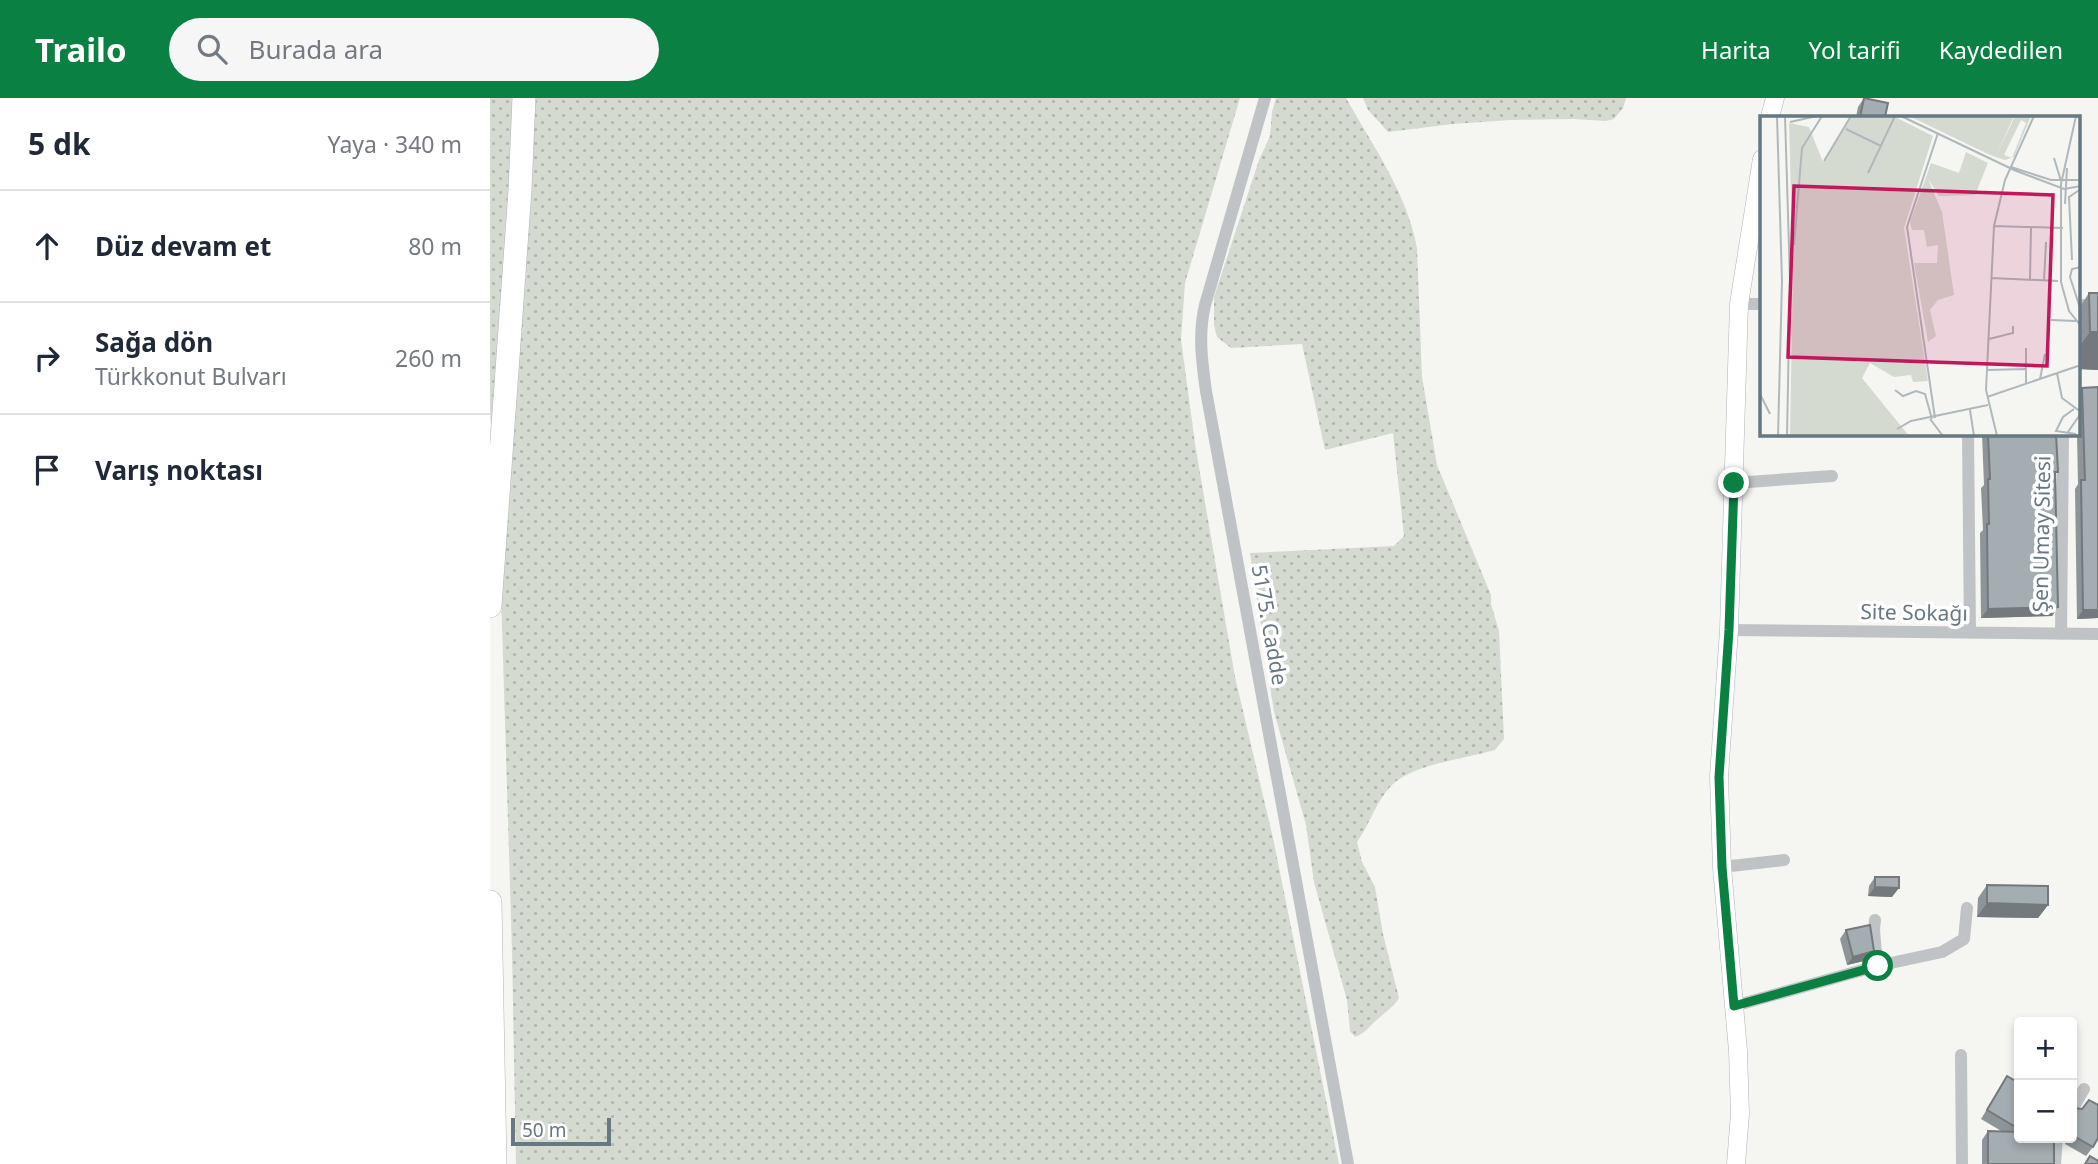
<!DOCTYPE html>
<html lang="tr">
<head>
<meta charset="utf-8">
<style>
  :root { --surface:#fff; --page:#f6f6f7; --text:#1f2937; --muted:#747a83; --line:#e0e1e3; --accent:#0b8043 }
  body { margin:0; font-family:"Noto Sans",sans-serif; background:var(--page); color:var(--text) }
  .controls { position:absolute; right:21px; bottom:21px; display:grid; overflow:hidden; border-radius:7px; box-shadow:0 4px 10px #0003 }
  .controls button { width:63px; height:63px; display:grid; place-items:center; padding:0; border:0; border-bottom:2px solid var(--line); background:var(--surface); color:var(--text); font:35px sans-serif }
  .scale { position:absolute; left:21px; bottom:18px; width:100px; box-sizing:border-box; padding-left:7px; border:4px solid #667881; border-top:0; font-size:19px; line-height:24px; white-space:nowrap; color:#667881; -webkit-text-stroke:5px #fff; paint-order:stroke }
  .stop { position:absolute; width:21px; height:21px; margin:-16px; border:5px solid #0b8043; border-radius:50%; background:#fff }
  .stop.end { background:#0b8043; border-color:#fff; box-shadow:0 2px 7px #0008 }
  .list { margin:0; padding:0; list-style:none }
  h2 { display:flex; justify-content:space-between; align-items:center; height:91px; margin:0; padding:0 28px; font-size:30px }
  h2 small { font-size:23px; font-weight:400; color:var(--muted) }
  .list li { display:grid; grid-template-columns:46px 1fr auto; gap:21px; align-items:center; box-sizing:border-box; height:112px; padding:0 28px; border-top:2px solid var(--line) }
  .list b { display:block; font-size:26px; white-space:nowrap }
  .list p { margin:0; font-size:23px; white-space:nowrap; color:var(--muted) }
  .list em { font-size:23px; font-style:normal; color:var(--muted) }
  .icon { flex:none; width:38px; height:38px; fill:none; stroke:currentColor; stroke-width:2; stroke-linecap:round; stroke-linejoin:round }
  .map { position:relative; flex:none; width:1608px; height:1066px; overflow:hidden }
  header { display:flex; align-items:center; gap:42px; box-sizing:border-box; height:98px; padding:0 35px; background:var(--accent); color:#fff }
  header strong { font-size:33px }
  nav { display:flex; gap:38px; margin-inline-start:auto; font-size:24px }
  .search { width:490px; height:63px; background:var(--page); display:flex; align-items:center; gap:18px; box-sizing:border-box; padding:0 24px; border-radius:38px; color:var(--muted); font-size:26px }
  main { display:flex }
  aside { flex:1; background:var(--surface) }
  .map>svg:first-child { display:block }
  .grass { fill:url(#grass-dots) }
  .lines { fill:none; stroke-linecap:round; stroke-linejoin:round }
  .secondary-casing { stroke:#afb5b9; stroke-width:19 }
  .highway-casing { stroke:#b0b5b7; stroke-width:24 }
  .street { stroke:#bfc3c6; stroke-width:12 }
  .secondary { stroke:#fff; stroke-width:18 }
  .highway { stroke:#fff; stroke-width:23 }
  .wall { fill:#8d9598 }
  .shaded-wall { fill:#73797c }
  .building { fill:#a4adb1; stroke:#73797c; stroke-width:2 }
  .route { stroke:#0b8043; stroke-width:9 }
  .labels { text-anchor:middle; stroke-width:7; stroke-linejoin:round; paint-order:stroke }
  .street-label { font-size:21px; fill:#667881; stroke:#fff }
  .inset-road { fill:none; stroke:#afb8bb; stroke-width:2 }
  .view { fill:#c2185b; fill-opacity:0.15; stroke:#c2185b; stroke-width:3.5 }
  .inset-edge { fill:none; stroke:#667881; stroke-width:3.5 }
</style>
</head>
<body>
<header>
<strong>Trailo</strong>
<div class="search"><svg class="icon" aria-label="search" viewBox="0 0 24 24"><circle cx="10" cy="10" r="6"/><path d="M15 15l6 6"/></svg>Burada ara</div>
<nav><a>Harita</a><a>Yol tarifi</a><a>Kaydedilen</a></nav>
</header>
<main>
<aside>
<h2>5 dk<small>Yaya · 340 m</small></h2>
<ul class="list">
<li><svg class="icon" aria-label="ahead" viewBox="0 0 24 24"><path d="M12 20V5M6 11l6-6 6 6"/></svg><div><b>Düz devam et</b></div><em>80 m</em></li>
<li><svg class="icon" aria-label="right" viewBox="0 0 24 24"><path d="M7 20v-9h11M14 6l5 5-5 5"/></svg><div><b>Sağa dön</b><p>Türkkonut Bulvarı</p></div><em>260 m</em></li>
<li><svg class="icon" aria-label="arrive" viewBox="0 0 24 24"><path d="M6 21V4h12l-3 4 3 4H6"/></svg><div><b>Varış noktası</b></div></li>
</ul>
</aside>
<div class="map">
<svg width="1608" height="1066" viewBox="0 0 1608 1066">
  <defs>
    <pattern id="grass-dots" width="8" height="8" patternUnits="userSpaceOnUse" patternTransform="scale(1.75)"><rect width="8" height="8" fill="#d5dad1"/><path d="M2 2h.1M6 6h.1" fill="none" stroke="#b1b6af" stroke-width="1.8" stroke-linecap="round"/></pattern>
  </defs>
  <rect width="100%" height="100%" fill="#f5f5f2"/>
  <path class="grass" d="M0 0H750L695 185 691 241 705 346 745 579 783 740 849 1066H26L22 853 11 495 0 310Z
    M786 0H856C883 48 917 95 927 150L932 279 947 367 1001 497V506L1009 533 1014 641 1005 652C977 660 921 667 902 687 886 703 880 726 867 744L872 764 885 789 893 836 909 900C903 910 896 913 888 921 879 928 876 935 865 939L860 933 857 902 824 784 816 727 784 614 760 455 904 448 914 438 903 335 835 352 812 246 741 250 727 239 724 227V199L769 62 780 38 782 14Z
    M873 0H1136L1133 10 1124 21 1116 23 1084 21 1021 22 963 26 898 34 878 12Z"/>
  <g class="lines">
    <defs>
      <path id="secondary" d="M1280 19 1285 0
        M1246 1066 1250 1016 1248 953 1232 769 1229 679 1239 532 1249 206 1272 61"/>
      <path id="highway" d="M0 508 30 92 34 0
        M0 804 5 1066"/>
    </defs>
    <use href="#secondary" class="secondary-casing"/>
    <use href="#highway" class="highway-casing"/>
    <path class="street" d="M775 0 715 207C708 236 712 265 716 293L858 1066
      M1249 206H1272
      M1589 207H1608
      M1478 336 1480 535
      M1244 385 1342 378
      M1239 532 1608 536
      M1571 536 1573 336
      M1232 769 1294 762
      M1387 868 1452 854 1474 841 1477 810
      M1244 908 1387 868 1384 832 1385 822
      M1471 957 1472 1066
      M1582 1012 1594 991
      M1565 1066 1567 1040"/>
    <use href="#secondary" class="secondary"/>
    <use href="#highway" class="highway"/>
  </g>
  <path class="wall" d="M1374 0 1395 19H1366L1368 9Z
    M1599 195 1608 272 1589 271V210Z
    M1608 289V520L1587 521 1585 391 1588 386 1587 336H1589V295L1592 290Z
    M1492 336H1566V376L1568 509 1562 518 1491 520 1490 435 1493 432 1491 390 1494 387Z
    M1385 779 1402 799 1378 798 1379 788Z
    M1497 787 1558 807 1548 820 1487 819 1488 800Z
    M1356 832 1378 862 1357 867 1350 841Z
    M1517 978 1529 985V1040L1564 1066H1492V1042L1498 1033 1513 1034 1491 1021Z
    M1582 1007 1603 1049 1596 1058 1575 1046V1040H1582Z"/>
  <path class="shaded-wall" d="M1600 234H1608V272L1589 271V249Z
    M1568 509 1562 518 1491 520 1498 511Z
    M1593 512H1608V520L1587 521Z
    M1385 789 1409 790 1402 799 1378 798Z
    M1497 805 1558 807 1548 820 1487 819Z
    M1384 853 1378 862 1357 867 1363 859Z"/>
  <path class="building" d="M1374 0 1398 5 1395 19H1370Z
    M1599 195H1608V234H1600Z
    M1608 289V512H1593L1591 382H1595L1592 290Z
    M1498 336H1566L1568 374H1565L1568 509 1498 511 1497 426H1499L1498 381H1500Z
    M1385 779H1409V790L1385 789Z
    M1497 787 1558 788V807L1497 805Z
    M1380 827 1384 853 1363 859 1356 832Z
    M1517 978 1529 985V1031L1497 1012Z
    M1599 1002 1608 1007V1040L1603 1049 1582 1037V1007L1583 1010 1592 1011Z
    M1498 1033 1529 1034V1040H1564V1066H1498Z
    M1600 1058 1608 1063V1066H1595Z"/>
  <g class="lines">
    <path class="route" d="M1244 385 1239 532 1229 679 1232 769 1244 908 1388 868"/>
  </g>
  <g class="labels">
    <g class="street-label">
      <text transform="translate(1552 436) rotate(-89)" y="7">Şen Umay Sitesi</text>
      <text transform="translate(1424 515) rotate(1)" y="7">Site Sokağı</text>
      <text transform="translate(779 527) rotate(80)" y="7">5175. Cadde</text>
    </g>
  </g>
  <g transform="translate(1270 18)">
    <rect width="320" height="320" fill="#f5f5f2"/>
    <path d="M92 0H133L173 20 144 112 168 265 153 266 151 259 134 261 110 247 102 262 149 320H30L33 149 29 7 49 11 63 46ZM149 0H254L236 40 255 0H271L254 41 245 44 230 39ZM261 4 266 7 252 42 244 39ZM206 36 228 47 215 79 179 80 168 63 182 96 194 179 178 184 170 194 176 220 168 226 154 147H177L178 129 167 131 164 114H152L150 106 171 47 199 57Z" fill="#d5dad1" fill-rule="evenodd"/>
    <path class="inset-road" d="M17 0 22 165 18 320M25 0 30 164 27 320M141 0 254 54 304 73 321 70M316 0 301 68V166L309 195 321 210M30 6 57 0M86 13 121 30M294 42 301 65M64 45 91 0M251 51 291 64H321M108 57 135 0M305 88 307 52M234 110 303 112M34 129 42 32 62 0M312 144 309 81 321 73M321 151 312 153 310 161 321 195M231 162 298 165M270 164 271 111M284 165 286 126M291 204 316 205M229 223 253 217V210M266 232V267M228 254 265 253M297 257 302 282 321 296M280 263 285 238M135 274 143 280 156 275 165 278 172 303M0 278 10 298M227 281 321 249M314 293 303 301 296 315 316 318M210 294 214 320M175 302 147 111 178 17M170 303 183 320M137 313 151 305 228 289M308 316 321 297M237 320 226 274 234 110 245 64 274 0"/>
    <path class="view" d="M34 70 293 79 287 250 28 241Z"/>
    <rect width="320" height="320" class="inset-edge"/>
  </g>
</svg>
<div class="controls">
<button>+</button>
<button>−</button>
</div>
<div class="scale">50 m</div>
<div class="stop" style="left:1388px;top:868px"></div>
<div class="stop end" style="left:1244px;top:385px"></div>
</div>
</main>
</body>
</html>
